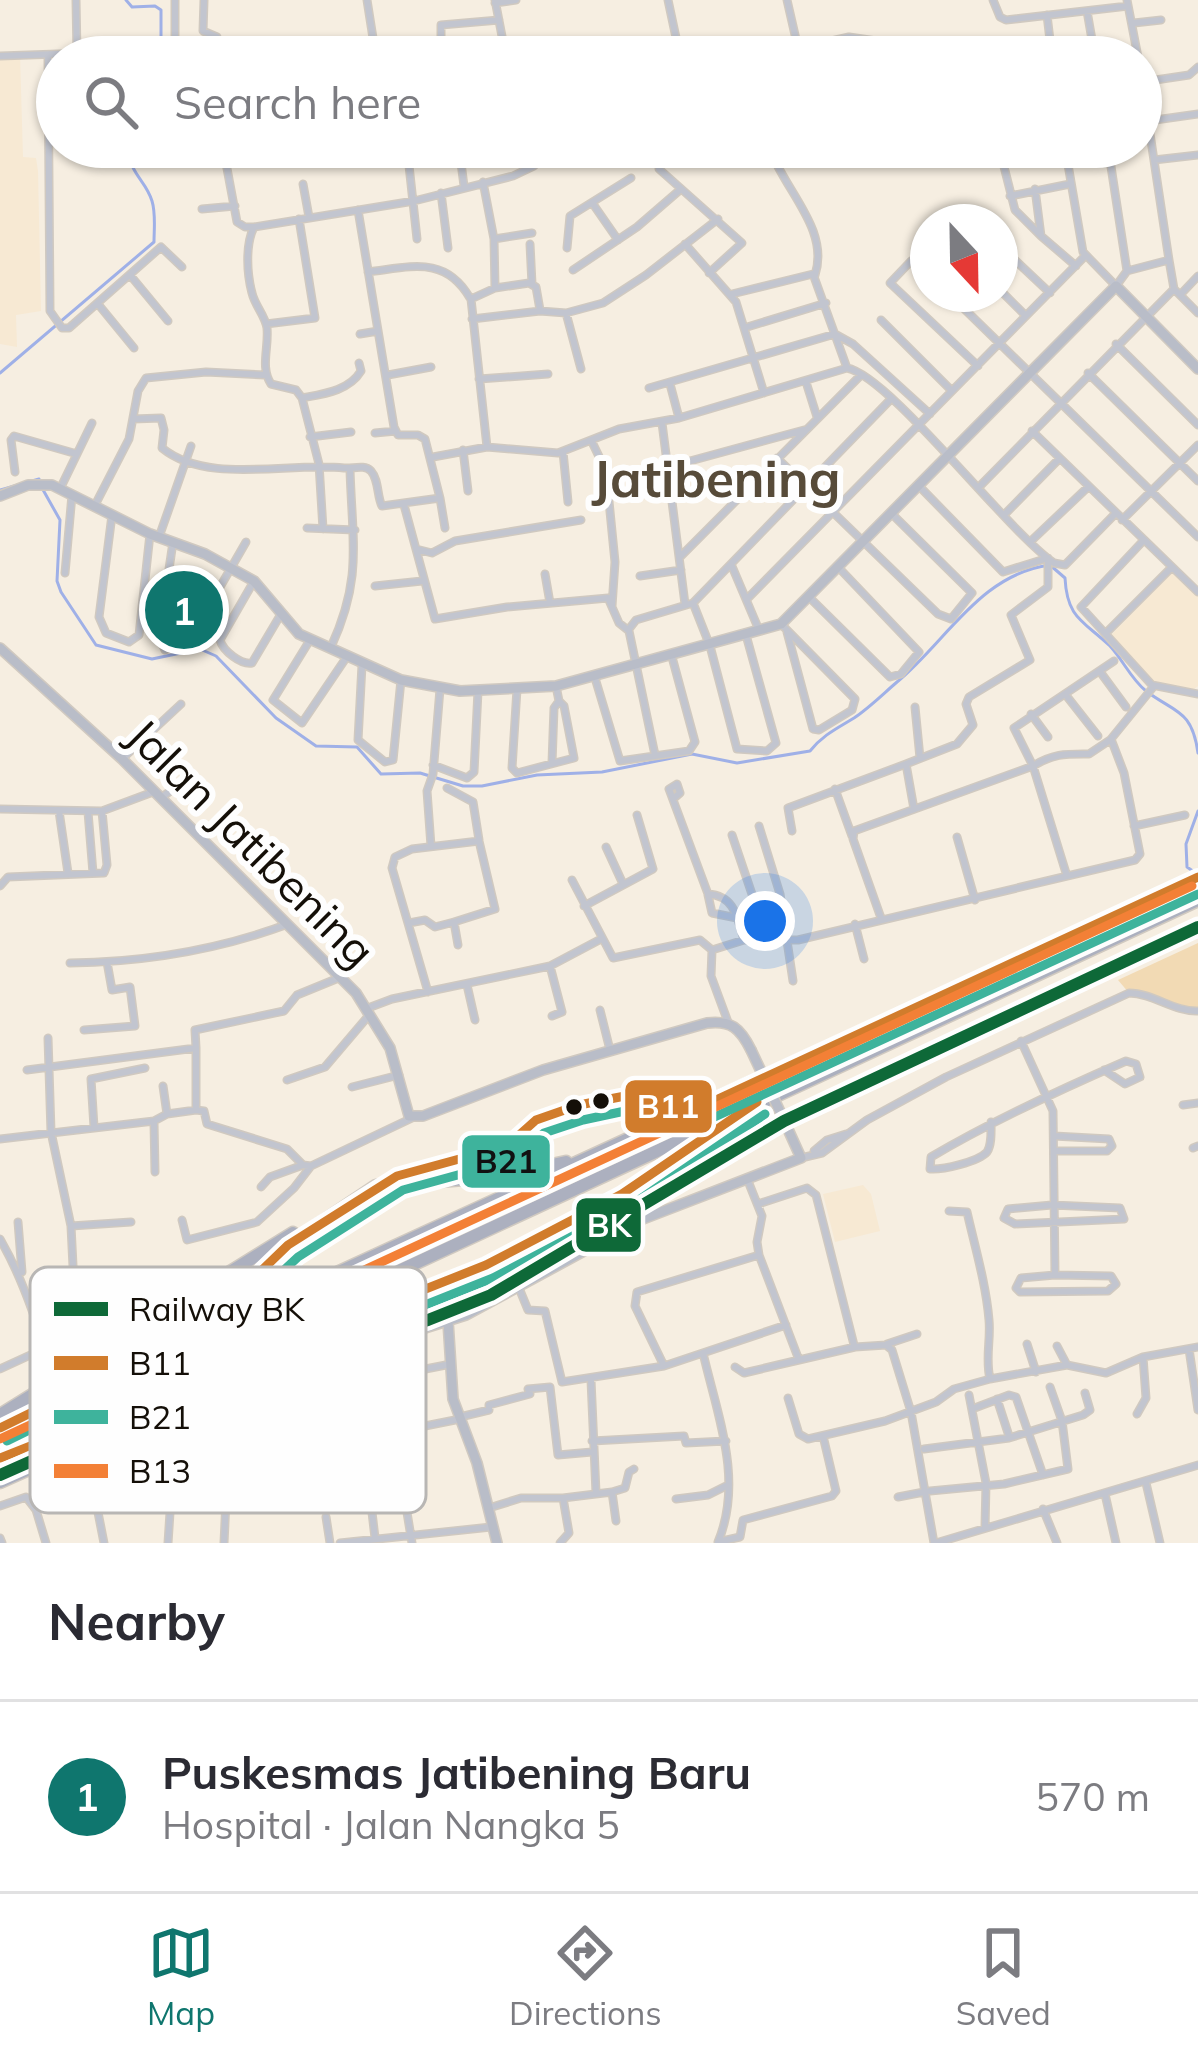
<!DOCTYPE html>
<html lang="en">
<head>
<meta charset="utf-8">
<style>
  :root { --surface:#fff; --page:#f2f2f3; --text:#2b2b33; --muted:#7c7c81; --line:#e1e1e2; --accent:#0f766e }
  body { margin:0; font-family:Mulish,sans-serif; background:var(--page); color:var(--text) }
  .compass { position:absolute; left:910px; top:204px; width:108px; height:108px; border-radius:50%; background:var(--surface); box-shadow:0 3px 9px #0004; rotate:158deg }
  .you { position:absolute; left:765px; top:921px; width:42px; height:42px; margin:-30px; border:9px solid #fff; border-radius:50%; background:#1a73e8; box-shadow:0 0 0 18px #1a73e833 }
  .badge { display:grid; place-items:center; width:78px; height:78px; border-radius:50%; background:var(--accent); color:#fff; font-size:39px; font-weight:700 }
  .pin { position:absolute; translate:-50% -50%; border:6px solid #fff; box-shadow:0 3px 12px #0006 }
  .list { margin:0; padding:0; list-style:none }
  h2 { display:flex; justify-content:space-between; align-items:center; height:156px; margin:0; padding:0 48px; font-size:51px }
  h2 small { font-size:39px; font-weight:400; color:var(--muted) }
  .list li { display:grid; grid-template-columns:78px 1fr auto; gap:36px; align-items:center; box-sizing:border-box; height:192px; padding:0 48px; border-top:3px solid var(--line) }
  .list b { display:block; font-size:45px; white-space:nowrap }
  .list p { margin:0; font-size:39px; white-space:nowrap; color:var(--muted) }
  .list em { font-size:39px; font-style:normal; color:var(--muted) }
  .icon { flex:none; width:66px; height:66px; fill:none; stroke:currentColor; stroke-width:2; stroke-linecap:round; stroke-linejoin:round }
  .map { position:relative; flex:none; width:1198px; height:1543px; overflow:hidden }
  .search { position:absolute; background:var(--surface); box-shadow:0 3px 9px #0004; left:36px; right:36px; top:36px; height:132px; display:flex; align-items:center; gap:30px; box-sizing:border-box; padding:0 42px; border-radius:66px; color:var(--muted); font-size:45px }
  .sheet { height:348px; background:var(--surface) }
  nav { display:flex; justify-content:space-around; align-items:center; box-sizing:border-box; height:168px; border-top:3px solid var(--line); background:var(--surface); font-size:33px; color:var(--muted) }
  nav a { display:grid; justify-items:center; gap:6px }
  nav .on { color:var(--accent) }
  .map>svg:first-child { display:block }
  .built { fill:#f7e9d3 }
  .green { fill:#f2dab4 }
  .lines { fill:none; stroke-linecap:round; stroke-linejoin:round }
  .stream { stroke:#9fb0e7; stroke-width:3 }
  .street-casing { stroke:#d0c9c0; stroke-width:9 }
  .secondary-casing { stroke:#d0c9c0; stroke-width:12 }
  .highway-casing { stroke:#d0c9c0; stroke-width:15 }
  .street { stroke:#c2c5cf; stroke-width:6 }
  .secondary { stroke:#b9bdc8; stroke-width:9 }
  .highway { stroke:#acb0bf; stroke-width:12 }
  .secondary-bridge-casing { stroke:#d0c9c0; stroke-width:12; stroke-linecap:butt }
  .secondary-bridge { stroke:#b9bdc8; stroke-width:9 }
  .bus-1-casing { stroke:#fefefe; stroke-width:18 }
  .bus-2-casing { stroke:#fefefe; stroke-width:18 }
  .bus-3-casing { stroke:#fefefe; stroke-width:18 }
  .bus-1 { stroke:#d17c2c; stroke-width:9 }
  .bus-2 { stroke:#3eb39c; stroke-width:9 }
  .bus-3 { stroke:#f38036; stroke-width:9 }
  .rail-1-casing { stroke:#fefefe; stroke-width:21 }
  .rail-1 { stroke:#0e6938; stroke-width:12 }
  .bus-dot { fill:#140f08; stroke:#fefefe; stroke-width:4.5 }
  .labels { text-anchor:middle; stroke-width:12; stroke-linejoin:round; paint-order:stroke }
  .street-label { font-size:45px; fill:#140f08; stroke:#fefefe }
  .quarter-label { font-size:51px; font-weight:bold; fill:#574b39; stroke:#fefefe }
  .key { fill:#fefefe; stroke:#b8b6b4; stroke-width:3 }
  .key-label { font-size:33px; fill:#140f08 }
  .line-badge { stroke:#fefefe; stroke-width:4.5 }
  .badge-label { font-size:33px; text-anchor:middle; font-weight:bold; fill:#fff }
  .pale-badge-label { font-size:33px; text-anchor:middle; font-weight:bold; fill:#111 }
</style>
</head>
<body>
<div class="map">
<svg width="1198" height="1543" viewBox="0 0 1198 1543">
  <rect width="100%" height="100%" fill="#f6eee1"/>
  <path class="built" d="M0 54 20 55 23 157 36 158 38 171 41 311 16 315 17 347 0 344Z
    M1173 572 1198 596V686L1185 696 1159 690 1110 636Z
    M863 1185 871 1194 880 1231 835 1242 823 1194Z"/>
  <path class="green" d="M1198 943V1010L1129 993 1118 980Z"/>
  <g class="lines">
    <path class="stream" d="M126 0 132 7 155 6 161 10V57
      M0 373 154 242C154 229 156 214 152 201 146 180 128 173 129 147
      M42 488 60 520 57 581 61 592 96 645 152 659 200 649 216 656 276 718 316 746 357 747 381 774 420 773 463 786H482L537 775 602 772 692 754 737 763 810 751C823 735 836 729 854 718 869 708 883 694 897 682 946 642 980 574 1050 565L1065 578C1067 619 1084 621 1110 646 1123 660 1131 679 1146 691 1175 713 1192 709 1198 753
      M0 490 39 479
      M1197 874 1187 867 1186 844 1198 811"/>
    <defs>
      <path id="street" d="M76 0 77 54
        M204 0 203 31 217 37 224 57
        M367 0 376 57
        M495 0 506 57
        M668 0 678 47
        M787 0 798 48
        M993 0 1000 17 1006 20 1128 6
        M1127 0 1138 57
        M495 3 516 0
        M1087 11 1095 57
        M1047 15 1052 57
        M1134 23 1161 20
        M910 45 911 57
        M375 52 441 48V25L499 20
        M48 55 50 311 62 328H69L161 247 182 267
        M0 56 172 50 175 39V0
        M351 57 375 53
        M533 57 678 47 680 57
        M759 57 849 37 897 44 942 43 945 57
        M1010 57 1027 50 1051 49
        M1142 82 1189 75 1198 67
        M1141 122 1198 114
        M223 147 237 222 245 227H254
        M407 147 417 239
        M459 147 464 186
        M690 147 661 157 659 169 742 243 709 273
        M769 147C784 190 830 229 815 275
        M999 147 1015 210 1041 236
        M1065 147 1083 252 1116 286 1127 271 1169 260 1141 74
        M1108 147 1127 271
        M1154 160 1198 155
        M1003 161 1064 151
        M483 182 494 239 495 288
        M303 184 309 217
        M1035 189 1041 236 1076 266
        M441 193 448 248
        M1010 196 1070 184
        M593 204 618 240
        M202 209 235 206
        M494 239 532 233
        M530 244 532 284
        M685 244 736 302 764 393
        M1000 246 1050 293
        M567 248 570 216 631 178
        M1169 260 1174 289
        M573 270 637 227 681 189
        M368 272C411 267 445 255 470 298
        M928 273 911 261 890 283 978 366
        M130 275 168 321
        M1174 289 1198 313
        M1000 290 1026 316
        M732 294 813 274 847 368
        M949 294 1198 537
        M1180 295 1198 276
        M98 304 134 348
        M566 313 581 369
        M472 319 540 311 566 313 603 303 646 275 718 219
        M881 320 952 391
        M266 324 315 318 299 219
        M744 328 826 303
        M360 334 378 331
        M1116 344 1198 425
        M1088 373 1198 481
        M388 375 431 367
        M479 379 548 374
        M806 382 817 417
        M670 384 679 418
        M649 388 835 334 853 344 930 414
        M302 398C323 394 349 391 361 371L359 363
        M133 419 161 418 164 430 162 448C207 485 287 462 344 468 353 469 364 464 371 471 379 480 377 497 382 506L440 498 425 439 418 435H398L394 427 358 210
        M662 423 685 604
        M1032 431 1198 592
        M375 433 396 431
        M310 437 351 432
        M592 442 606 471 615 562 612 606
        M487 447 471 299 495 288 529 283 536 287 540 310
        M463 450 468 491
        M563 452 568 502
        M433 457 487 447 558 453 619 429 679 418 847 368C890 376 1006 530 1054 563L1065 565 1115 514
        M777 458 938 614 951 619 972 593 892 514
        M668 467 804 430
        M15 472 11 440 14 436 77 454
        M919 486 1003 572 1048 558
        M979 487 1174 289
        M60 489 92 423
        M440 498 445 528
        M404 505 435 619 507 607 608 598 619 623 629 631 655 755
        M94 507 129 439 138 391 146 378 206 372 265 375
        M112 515 99 617 106 633 129 642 139 635 150 534
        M1004 515 1059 459
        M1122 520 1198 445
        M307 528 355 530
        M323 529 319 464 302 398 296 390 271 384C260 367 269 348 267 328 265 315 255 306 252 293 247 274 245 245 254 227L414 201 513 176 534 166 538 147
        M159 537 191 446
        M1143 541 1081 607 1152 685 1198 694
        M173 542 159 637 165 650 190 639 246 542
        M1030 542 1088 487
        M416 549 432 553 455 541 581 520
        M680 557 861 375
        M731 564 759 630
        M65 573 72 495
        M545 574 550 603
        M640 576 681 570
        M254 581 220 640C223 651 241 665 252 663L281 614
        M375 586 422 581
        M809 597 890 677 901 674 919 652 839 568
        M747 599 1085 256
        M693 603 710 646 737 749 767 751 776 743 746 635
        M781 624 855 699 852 710 819 730 813 729 787 632
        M629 629 636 620 693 603 890 400
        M1107 632 1171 568
        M310 640 273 700 302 723 346 658
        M331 647C363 578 352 541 350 469
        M362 665 358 740 385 762 393 760 401 680
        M1101 673 1126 707
        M595 678 620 761 689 751 695 742 672 657
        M517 689 512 768 517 773 574 758 564 706 559 701
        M1065 694 1098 736
        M915 707 920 758
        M1031 714 1048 737
        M122 759 181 704
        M552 763 554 708 559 701 556 686
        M433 765 467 778 474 772 478 691
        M447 788 473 802 479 840
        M835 789 852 836
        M162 797 193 775
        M673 799 680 793 677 784 669 789 708 894C735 896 737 917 744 940
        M0 809 102 811 153 792
        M914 809 906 764 957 744 973 725 966 704 969 697 1030 660 1011 615 1048 587V561
        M59 811 68 873
        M88 812 93 873
        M759 826 780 894 793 981
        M1134 826 1185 815
        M792 831 788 808 906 764
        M957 837 975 900
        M431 846 427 791 433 774 440 689
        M606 847 623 884
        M1066 873 1033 766 1014 728 1114 661
        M572 880 613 958 700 940 712 950
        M0 886 8 877 104 873 107 865 102 811
        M708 895 712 913 737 918 757 909 732 835
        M584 906 653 869 637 815
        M881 918 853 839 854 831 1033 766C1054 753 1067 754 1089 754L1110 740
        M409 923 425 920 435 927 454 922 458 945
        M855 924 864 959
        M712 950 744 940H798L1135 860 1140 854 1124 773 1111 739 1154 686
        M712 950 711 976 728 1022
        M70 963C144 962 218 950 288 924
        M550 966 562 1012 552 1016
        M467 985 475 1020
        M428 992 392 868 395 857 412 849 479 841 495 909 454 922
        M368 1008 392 999 550 966 601 939
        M600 1010 610 1050
        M84 1030 135 1026 130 987 112 990 107 962
        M48 1038 51 1132 71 1226 74 1286 78 1290 107 1284
        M1021 1041 1053 1111 1055 1275
        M196 1048 195 1030 284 1011 297 995 341 977
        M27 1070 196 1048V1110L204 1111 207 1124 287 1149 303 1165 311 1166
        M287 1080 325 1067 370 1014
        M163 1086 167 1114
        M352 1087 399 1075
        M1183 1105 1198 1103
        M154 1122 155 1172
        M991 1122C991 1130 992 1145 987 1152 978 1162 942 1170 930 1169L931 1157C994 1120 1059 1090 1126 1061L1136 1064 1140 1077 1125 1084 1104 1070
        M94 1127 91 1079 145 1068
        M1054 1136 1109 1139 1112 1146 1107 1151H1054
        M0 1139 154 1121 167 1114 196 1110
        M1193 1148 1198 1146
        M814 1151 827 1140 846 1134
        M801 1158 822 1153 867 1120 946 1077 1129 993C1153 993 1174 1012 1198 1011
        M748 1181 762 1216 757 1242 759 1255 799 1360 855 1347 886 1345 892 1350 911 1412 934 1543
        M261 1187 270 1177 303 1165
        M758 1204 807 1188 816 1195 854 1345
        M1052 1205 1120 1208 1124 1219 1015 1224 1004 1218 1008 1209Z
        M949 1211 967 1212C975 1247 986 1284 989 1320 991 1340 985 1358 990 1379
        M182 1220 187 1240 257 1222 294 1188 311 1166 412 1118
        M18 1222 22 1272
        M71 1226 131 1222
        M0 1239C19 1272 31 1306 43 1342L39 1351 0 1369
        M1055 1275 1111 1276 1116 1284 1108 1291 1020 1292 1016 1288 1021 1278Z
        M519 1288 528 1310 545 1311 562 1382 664 1366 786 1325
        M887 1344 917 1334
        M1027 1344 1036 1372
        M1057 1346 1067 1365
        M1189 1349 1198 1410
        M703 1353C717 1414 744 1480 718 1542
        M664 1366 635 1306 637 1292 759 1255
        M735 1367 744 1373 799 1360
        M591 1380 596 1493
        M308 1392 451 1364
        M969 1395 986 1483 985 1528
        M788 1398 799 1434 808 1439 885 1421 936 1402 954 1389 990 1379 1067 1365 1106 1373 1143 1357 1198 1347
        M997 1399 1009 1436
        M972 1409 1009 1395 1016 1397 1043 1475
        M1137 1414 1146 1398 1143 1357
        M464 1416 489 1410V1405L530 1394 528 1389 550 1387 558 1455 592 1452
        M167 1429 173 1467 168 1543
        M592 1441 684 1436 686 1443 726 1441
        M924 1449 1009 1438 1083 1415 1090 1410 1085 1393
        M365 1452 375 1538
        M298 1465 323 1467
        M323 1477 328 1455 406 1447 425 1426 460 1419
        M1146 1483 1160 1543
        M403 1488 412 1543
        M930 1491 1004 1484 1068 1469 1062 1421 1050 1387
        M94 1492 104 1543
        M612 1492 625 1488 629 1472 634 1469
        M1105 1494 1116 1543
        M898 1497 924 1492
        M563 1498 612 1492 616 1521
        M676 1499 708 1495 728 1485
        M0 1506 26 1497 36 1510 46 1543
        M489 1508 521 1498H563L569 1533 560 1543
        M1043 1509 1057 1543
        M326 1517 330 1543
        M0 1538 2 1543
        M718 1542 740 1537 743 1520 832 1496 836 1491 823 1436
        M224 1543 226 1500
        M340 1543 491 1527
        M936 1543 1198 1465"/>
      <path id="secondary" d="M0 496 28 485H52L150 534 205 554 254 581 299 634 401 680 460 691 556 686 781 624 1116 286 1198 369
        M0 648 122 759 356 993 390 1048 409 1116H423L543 1070 707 1023C731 1020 740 1028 751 1050
        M448 1321 453 1399 477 1463 497 1543
        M356 1322 354 1334 359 1343 371 1345 466 1315 643 1219 801 1158 782 1116"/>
      <path id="highway" d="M373 1308 486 1265 574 1220
        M141 1356 259 1273 288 1245 376 1186 502 1176 566 1162
        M138 1400 332 1324
        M0 1415 293 1233
        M0 1428 1198 877
        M0 1456 1198 900
        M0 1482 356 1322 428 1300 525 1259 722 1126"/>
    </defs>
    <use href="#street" class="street-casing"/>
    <use href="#secondary" class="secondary-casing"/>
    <use href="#highway" class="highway-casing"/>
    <use href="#street" class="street"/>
    <use href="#secondary" class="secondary"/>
    <use href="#highway" class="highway"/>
    <defs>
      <path id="secondary-bridge" d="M751 1050 782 1116"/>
    </defs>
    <use href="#secondary-bridge" class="secondary-bridge-casing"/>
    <use href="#secondary-bridge" class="secondary-bridge"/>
    <defs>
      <path id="bus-1" d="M0 1428 118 1370 170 1339 259 1273 288 1245 397 1176 507 1146 536 1120 579 1105 625 1096 690 1112 1198 877
        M0 1458 486 1265 622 1194 757 1102"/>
      <path id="bus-2" d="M7 1441 125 1383 178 1352 268 1285 298 1257 403 1190 512 1160 544 1133 583 1120 625 1111 695 1126 1198 894
        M6 1472 493 1278 630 1206 765 1114"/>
      <path id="bus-3" d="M0 1439 1192 886"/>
    </defs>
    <use href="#bus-1" class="bus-1-casing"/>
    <use href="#bus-2" class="bus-2-casing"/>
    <use href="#bus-3" class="bus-3-casing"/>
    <use href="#bus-1" class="bus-1"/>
    <use href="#bus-2" class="bus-2"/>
    <use href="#bus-3" class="bus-3"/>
    <defs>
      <path id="rail-1" d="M0 1475 169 1400 428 1320 491 1295 784 1121 1198 927"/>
    </defs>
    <use href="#rail-1" class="rail-1-casing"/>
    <use href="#rail-1" class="rail-1"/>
  </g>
  <g class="bus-dot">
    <circle cx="601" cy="1101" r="10"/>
    <circle cx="574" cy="1107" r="10"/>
  </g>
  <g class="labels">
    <g class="street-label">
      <text transform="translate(251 843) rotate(45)" y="16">Jalan Jatibening</text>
    </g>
    <g class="quarter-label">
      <text x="716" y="497">Jatibening</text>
    </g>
  </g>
  <rect x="30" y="1267" width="396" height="246" rx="18" class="key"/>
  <rect x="54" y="1302" width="54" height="14" fill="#0e6938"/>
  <rect x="54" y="1356" width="54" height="14" fill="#d17c2c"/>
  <rect x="54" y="1410" width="54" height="14" fill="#3eb39c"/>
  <rect x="54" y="1464" width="54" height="14" fill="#f38036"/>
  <g class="key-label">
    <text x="129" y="1321">Railway BK</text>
    <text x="129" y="1375">B11</text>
    <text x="129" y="1429">B21</text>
    <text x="129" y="1483">B13</text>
  </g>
  <g class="line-badge">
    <rect x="623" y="1078" width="91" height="57" rx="12" fill="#d17c2c"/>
    <rect x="460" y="1133" width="92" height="57" rx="12" fill="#3eb39c"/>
    <rect x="574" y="1196" width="69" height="58" rx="12" fill="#0e6938"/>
  </g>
  <g class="badge-label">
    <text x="668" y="1118">B11</text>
    <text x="609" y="1237">BK</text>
  </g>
  <g class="pale-badge-label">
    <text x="506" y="1173">B21</text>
  </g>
</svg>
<svg class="compass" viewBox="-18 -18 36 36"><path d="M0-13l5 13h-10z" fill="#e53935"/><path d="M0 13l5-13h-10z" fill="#7c7c81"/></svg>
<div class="you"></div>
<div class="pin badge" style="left:184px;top:610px">1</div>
<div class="search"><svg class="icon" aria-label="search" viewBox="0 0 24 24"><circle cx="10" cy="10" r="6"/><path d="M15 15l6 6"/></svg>Search here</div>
</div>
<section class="sheet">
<h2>Nearby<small></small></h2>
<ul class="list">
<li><span class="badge">1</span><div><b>Puskesmas Jatibening Baru</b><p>Hospital · Jalan Nangka 5</p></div><em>570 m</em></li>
</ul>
</section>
<nav>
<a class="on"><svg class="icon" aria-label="map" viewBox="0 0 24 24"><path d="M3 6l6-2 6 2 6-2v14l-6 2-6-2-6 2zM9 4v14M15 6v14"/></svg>Map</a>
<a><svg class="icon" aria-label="directions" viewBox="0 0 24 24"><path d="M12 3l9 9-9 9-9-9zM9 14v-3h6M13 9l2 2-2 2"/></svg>Directions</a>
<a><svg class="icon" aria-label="saved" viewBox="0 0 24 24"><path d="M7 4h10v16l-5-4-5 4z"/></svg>Saved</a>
</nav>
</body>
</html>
